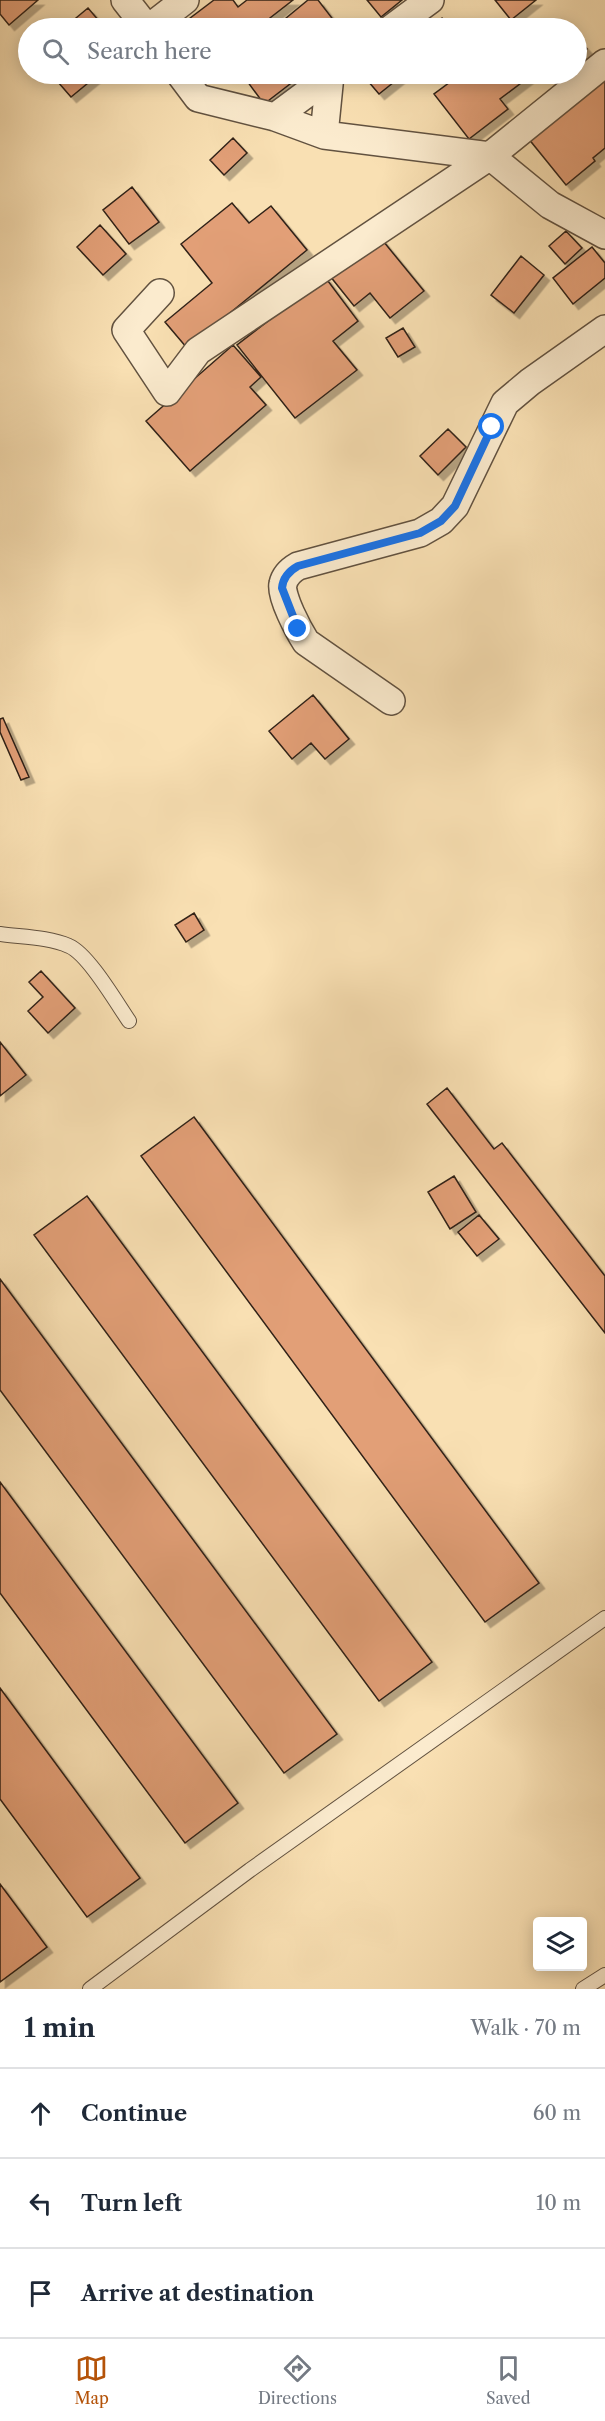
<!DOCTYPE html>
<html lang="en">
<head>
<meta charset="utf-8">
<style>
  :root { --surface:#fff; --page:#f6f6f7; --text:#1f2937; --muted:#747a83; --line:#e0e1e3; --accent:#b45309 }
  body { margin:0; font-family:"Libre Caslon Text",serif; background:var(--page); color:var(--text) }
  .controls { position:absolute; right:18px; bottom:18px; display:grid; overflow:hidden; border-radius:6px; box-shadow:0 3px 15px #0003 }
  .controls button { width:54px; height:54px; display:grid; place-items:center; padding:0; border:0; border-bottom:2px solid var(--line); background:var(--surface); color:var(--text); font:30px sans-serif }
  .stop { position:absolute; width:18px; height:18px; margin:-14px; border:4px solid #1a73e8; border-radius:50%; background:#fff }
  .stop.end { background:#1a73e8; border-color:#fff; box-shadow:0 2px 6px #0008 }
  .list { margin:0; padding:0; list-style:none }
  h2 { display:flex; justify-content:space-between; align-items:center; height:78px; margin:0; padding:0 24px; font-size:26px }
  h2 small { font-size:20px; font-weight:400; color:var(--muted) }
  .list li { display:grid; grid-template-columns:39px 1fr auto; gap:18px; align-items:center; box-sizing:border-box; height:90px; padding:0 24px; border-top:2px solid var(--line) }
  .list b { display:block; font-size:22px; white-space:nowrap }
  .list em { font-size:20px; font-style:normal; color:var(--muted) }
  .icon { flex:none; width:33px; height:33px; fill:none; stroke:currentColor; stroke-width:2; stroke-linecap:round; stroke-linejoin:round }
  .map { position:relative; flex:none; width:605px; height:1989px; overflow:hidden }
  .search { position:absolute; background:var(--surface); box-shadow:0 3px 15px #0003; left:18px; right:18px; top:18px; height:66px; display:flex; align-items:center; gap:15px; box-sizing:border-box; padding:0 21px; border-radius:33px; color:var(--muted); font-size:22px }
  .sheet { height:348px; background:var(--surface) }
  nav { display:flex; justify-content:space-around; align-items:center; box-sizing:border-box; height:84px; border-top:2px solid var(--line); background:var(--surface); font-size:16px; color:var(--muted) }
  nav a { display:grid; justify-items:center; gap:3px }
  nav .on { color:var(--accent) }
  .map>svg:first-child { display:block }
  .building { fill:#e29f77; stroke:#302219; stroke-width:1.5; filter:url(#shadow) }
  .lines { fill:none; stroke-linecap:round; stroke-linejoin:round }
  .service-casing { stroke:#625240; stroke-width:16 }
  .minor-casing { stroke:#625240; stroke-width:30 }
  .service { stroke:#fbebce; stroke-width:14 }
  .minor { stroke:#fbebce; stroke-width:27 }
  .route { stroke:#1a73e8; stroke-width:8 }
</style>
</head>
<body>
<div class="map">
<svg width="605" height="1989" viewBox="0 0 605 1989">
  <defs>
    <filter id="shadow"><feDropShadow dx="5.5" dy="5.5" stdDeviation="0" flood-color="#0004"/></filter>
  </defs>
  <rect width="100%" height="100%" fill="#f9e0b3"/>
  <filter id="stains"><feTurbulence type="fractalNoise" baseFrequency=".00333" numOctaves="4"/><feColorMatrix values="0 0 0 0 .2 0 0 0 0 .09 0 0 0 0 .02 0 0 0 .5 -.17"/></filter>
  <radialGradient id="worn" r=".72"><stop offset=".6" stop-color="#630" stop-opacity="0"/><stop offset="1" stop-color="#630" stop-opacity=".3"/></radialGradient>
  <path class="building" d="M0 0H38L9 25 0 14Z
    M214 0H233L238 7 247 0H293L257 28H177Z
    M308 0H318L335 22 327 28H274Z
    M367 0H402L381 17Z
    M495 0H536L511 20Z
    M88 8 105 28H64Z
    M442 18 450 28H430Z
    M576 37 587 49 576 57Z
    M51 74H99L71 97Z
    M257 74H303L264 104 247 81Z
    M362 74H404L379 94Z
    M461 74H533L500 99 508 109 469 139 434 94Z
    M605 77V148L593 158 595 161 566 185 528 138Z
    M233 138 247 153 224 175 210 160Z
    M132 187 159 222 129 244 103 210Z
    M232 203 249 223 271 206 307 250 187 348 165 322 212 283 181 244Z
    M100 225 126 254 103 275 77 247Z
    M566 231 582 248 565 264 549 246Z
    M379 236 424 291 390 318 370 293 354 306 330 276Z
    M592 247 605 263V278L573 304 553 278Z
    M521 256 544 275 514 313 491 295Z
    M325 277 358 321 333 341 357 370 295 418 237 345Z
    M403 328 415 347 398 357 386 338Z
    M233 345 261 377 250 387 266 405 190 471 146 421Z
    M448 429 466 447 438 475 420 456Z
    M313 695 349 739 325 759 311 743 292 759 269 731Z
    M3 718 29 777 21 780 0 732V719Z
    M194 913 204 930 186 942 175 925Z
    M41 971 75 1008 48 1033 28 1011 43 997 29 982Z
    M0 1042 26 1075 0 1096Z
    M447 1088 494 1149 502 1143 605 1276V1333L427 1104Z
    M194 1117 539 1583 485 1622 141 1156Z
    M454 1176 476 1212 450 1229 428 1192Z
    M87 1196 432 1662 379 1701 34 1235Z
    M479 1215 499 1239 477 1256 458 1232Z
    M0 1279 337 1734 284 1773 0 1390Z
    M0 1482 238 1803 185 1843 0 1593Z
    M0 1688 140 1878 87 1917 0 1799Z
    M0 1884 47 1947 0 1982Z"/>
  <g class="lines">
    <defs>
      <path id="service" d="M0 934C21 937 49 937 69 946 88 954 116 1002 129 1021
        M90 1989 250 1870 605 1618
        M583 1989 605 1975"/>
      <path id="minor" d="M125 0 147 28
        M149 28 185 0
        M392 28 430 0
        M180 74 198 98 275 117 324 135 490 156 550 205 605 235
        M275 117 333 74
        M324 135 330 75
        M160 293 126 330 167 392 198 351 490 156 605 63
        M391 701 306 642C299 631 280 596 283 584 285 575 291 570 298 566L420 533 441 521 455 506 505 403 530 382 605 329"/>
    </defs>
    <use href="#service" class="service-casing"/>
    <use href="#minor" class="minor-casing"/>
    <use href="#service" class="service"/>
    <use href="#minor" class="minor"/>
  </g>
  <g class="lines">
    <path class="route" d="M298 629 282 588C283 577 289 571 298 566L420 533 441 521 455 506 492 427"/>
  </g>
  <rect width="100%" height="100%" filter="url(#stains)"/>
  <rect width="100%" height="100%" fill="url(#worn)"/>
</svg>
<div class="controls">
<button><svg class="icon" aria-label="layers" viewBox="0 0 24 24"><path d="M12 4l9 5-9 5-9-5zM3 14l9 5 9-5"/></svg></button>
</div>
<div class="stop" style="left:492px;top:427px"></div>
<div class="stop end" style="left:298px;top:629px"></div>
<div class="search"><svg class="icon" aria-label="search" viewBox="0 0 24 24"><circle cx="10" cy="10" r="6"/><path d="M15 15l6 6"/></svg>Search here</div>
</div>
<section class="sheet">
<h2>1 min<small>Walk · 70 m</small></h2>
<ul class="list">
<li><svg class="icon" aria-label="ahead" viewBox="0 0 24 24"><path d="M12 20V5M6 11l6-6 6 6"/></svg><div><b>Continue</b></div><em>60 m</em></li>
<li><svg class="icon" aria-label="left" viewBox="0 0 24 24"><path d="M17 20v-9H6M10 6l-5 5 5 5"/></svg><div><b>Turn left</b></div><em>10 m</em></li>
<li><svg class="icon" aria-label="arrive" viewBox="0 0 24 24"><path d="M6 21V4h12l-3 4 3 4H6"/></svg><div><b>Arrive at destination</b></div></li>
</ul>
</section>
<nav>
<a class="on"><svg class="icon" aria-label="map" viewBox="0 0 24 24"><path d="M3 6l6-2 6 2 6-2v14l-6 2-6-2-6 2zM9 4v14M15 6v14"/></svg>Map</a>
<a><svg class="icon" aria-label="directions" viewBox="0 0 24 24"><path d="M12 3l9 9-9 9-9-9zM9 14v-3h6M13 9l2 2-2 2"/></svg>Directions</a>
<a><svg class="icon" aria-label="saved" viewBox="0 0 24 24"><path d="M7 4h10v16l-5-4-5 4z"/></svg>Saved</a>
</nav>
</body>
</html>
